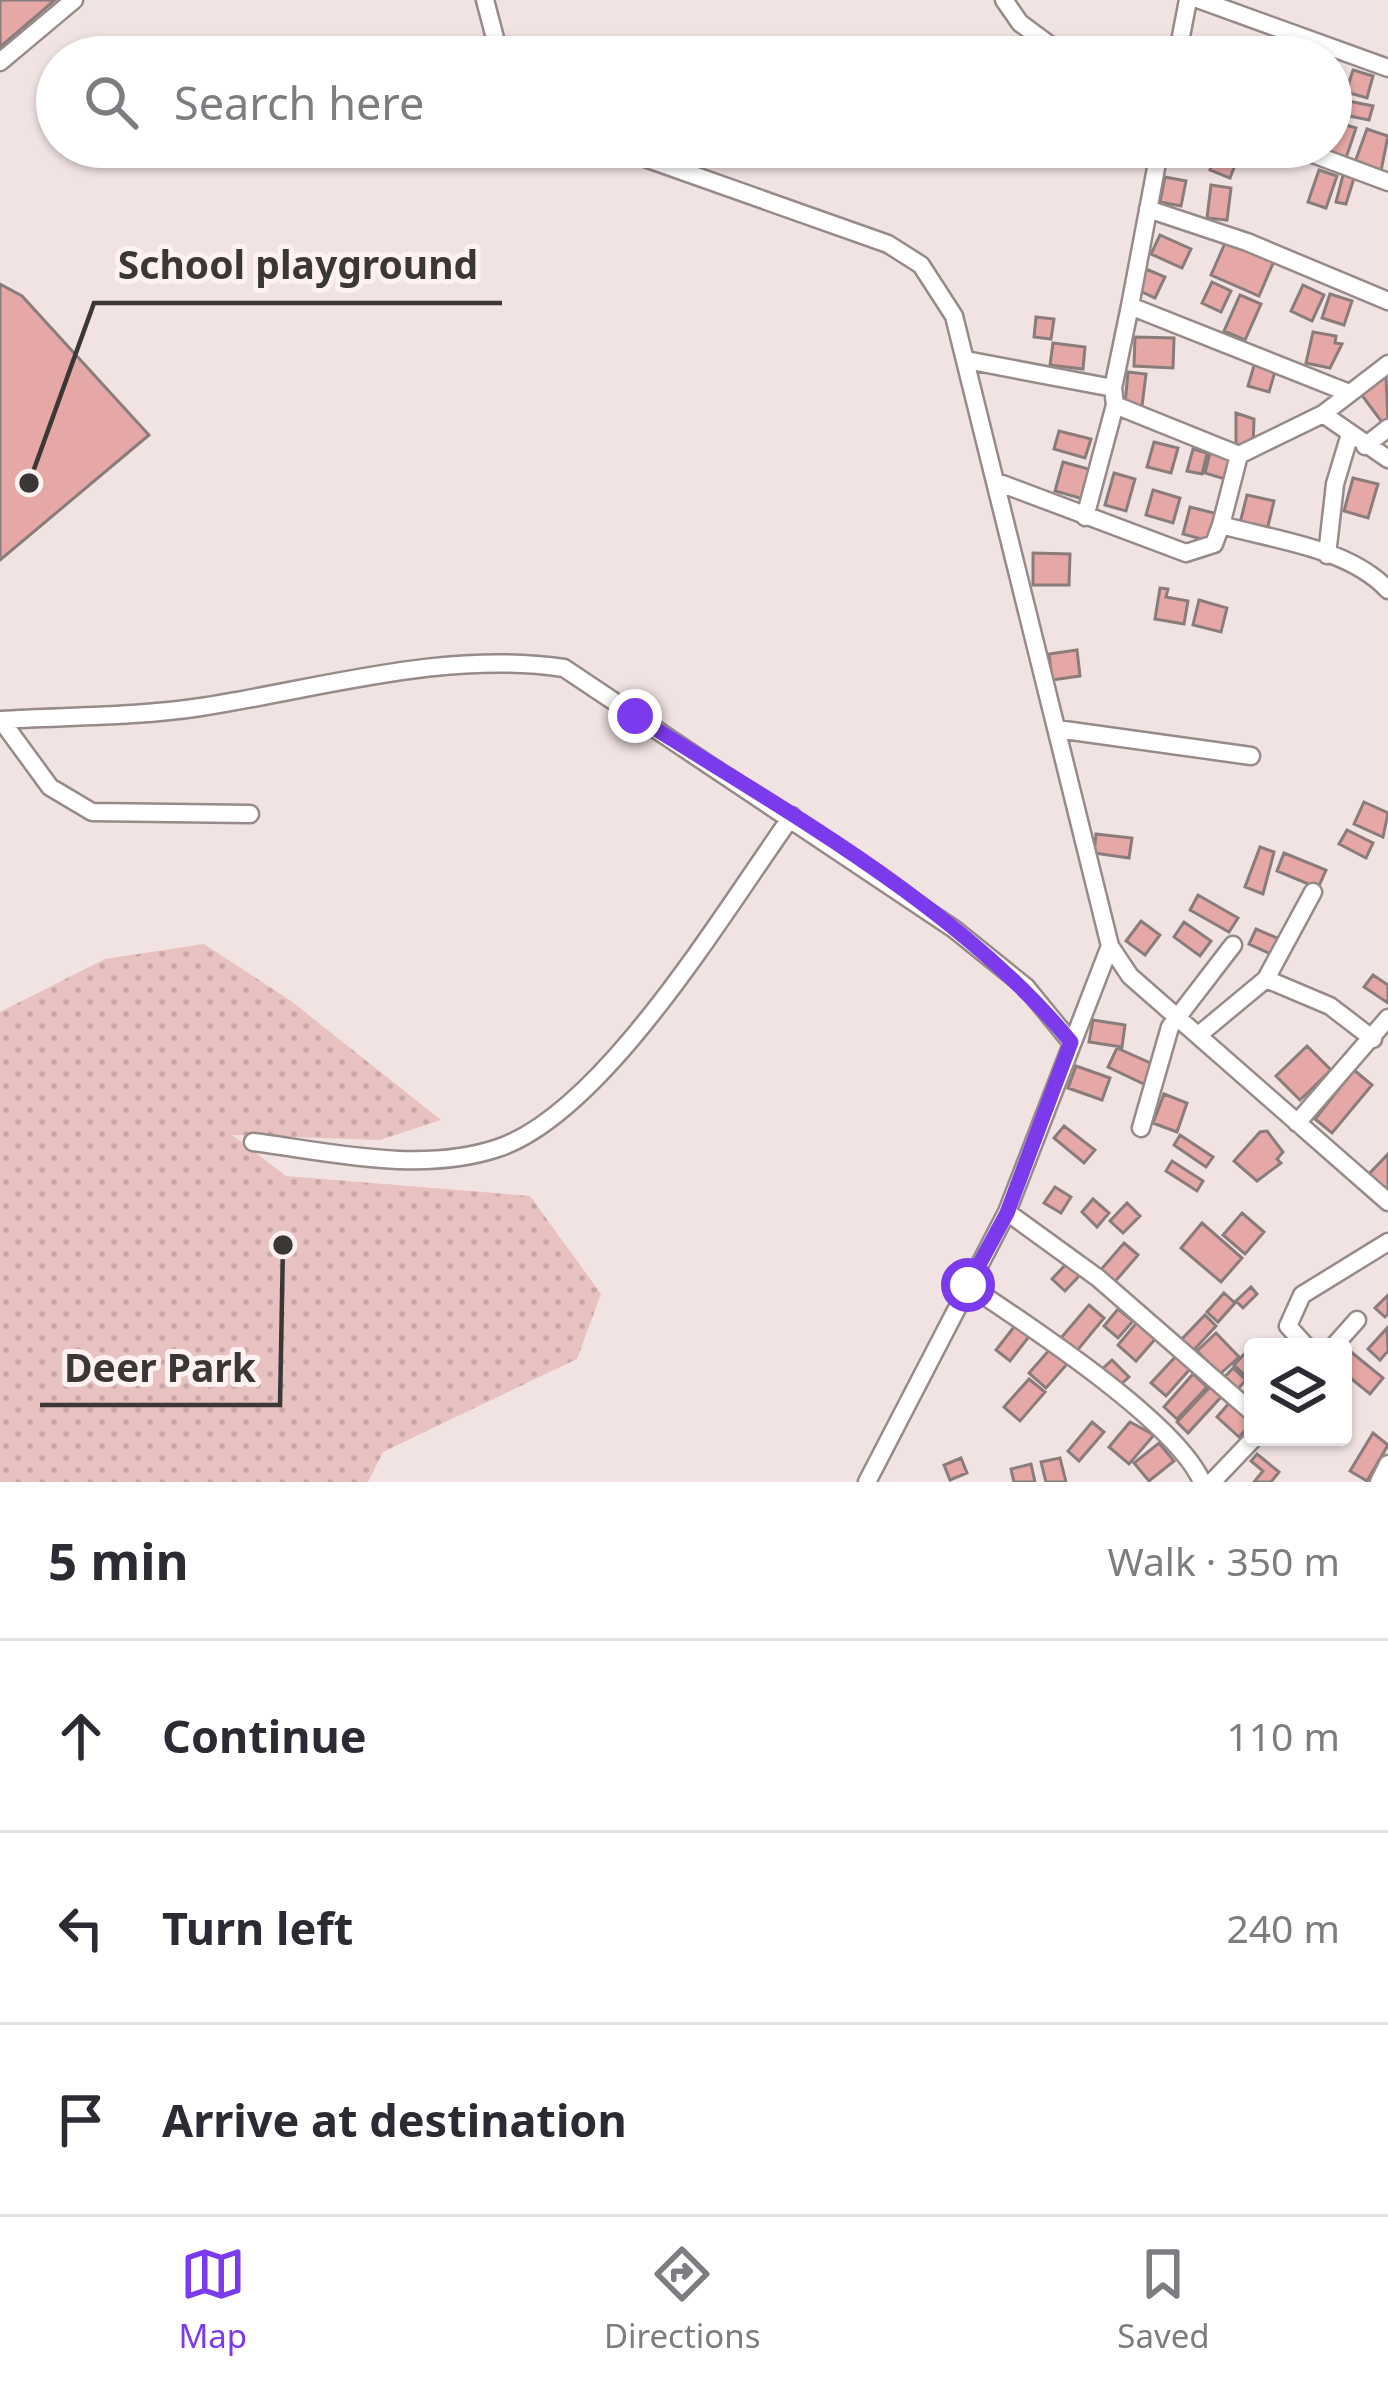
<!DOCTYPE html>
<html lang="en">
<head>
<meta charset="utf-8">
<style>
  :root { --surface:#fff; --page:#f2f2f3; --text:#2b2b33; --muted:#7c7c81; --line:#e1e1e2; --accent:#7c3aed }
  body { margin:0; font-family:"Noto Sans",sans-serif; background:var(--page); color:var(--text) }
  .controls { position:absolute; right:36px; bottom:36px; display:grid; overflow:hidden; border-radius:12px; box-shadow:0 3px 9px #0004 }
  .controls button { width:108px; height:108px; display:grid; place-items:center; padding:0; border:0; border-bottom:3px solid var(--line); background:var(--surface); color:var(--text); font:60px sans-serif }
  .stop { position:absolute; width:36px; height:36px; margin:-27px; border:9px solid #7c3aed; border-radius:50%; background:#fff }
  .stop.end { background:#7c3aed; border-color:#fff; box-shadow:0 3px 12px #0008 }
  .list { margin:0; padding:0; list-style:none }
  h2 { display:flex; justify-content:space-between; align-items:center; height:156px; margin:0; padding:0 48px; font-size:51px }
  h2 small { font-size:39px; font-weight:400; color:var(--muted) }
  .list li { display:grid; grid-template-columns:78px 1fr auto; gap:36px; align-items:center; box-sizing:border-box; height:192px; padding:0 48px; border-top:3px solid var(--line) }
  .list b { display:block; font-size:45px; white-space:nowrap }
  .list em { font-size:39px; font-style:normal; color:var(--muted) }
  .icon { flex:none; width:66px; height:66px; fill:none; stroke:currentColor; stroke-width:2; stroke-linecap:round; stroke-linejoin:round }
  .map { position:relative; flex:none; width:1388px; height:1482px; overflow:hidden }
  .search { position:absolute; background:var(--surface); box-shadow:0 3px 9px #0004; left:36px; right:36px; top:36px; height:132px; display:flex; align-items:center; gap:30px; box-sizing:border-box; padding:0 42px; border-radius:66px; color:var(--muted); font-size:45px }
  .sheet { height:732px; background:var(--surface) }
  nav { display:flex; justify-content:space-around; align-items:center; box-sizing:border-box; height:168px; border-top:3px solid var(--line); background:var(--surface); font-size:33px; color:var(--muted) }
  nav a { display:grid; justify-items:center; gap:6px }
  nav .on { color:var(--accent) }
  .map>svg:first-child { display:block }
  .green { fill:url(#green-dots) }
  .building { fill:#e5a8a6; stroke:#897c7b; stroke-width:3 }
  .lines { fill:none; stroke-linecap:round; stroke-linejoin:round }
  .minor-casing { stroke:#978a89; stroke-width:21 }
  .minor { stroke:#fff; stroke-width:16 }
  .route { stroke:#7c3aed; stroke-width:15 }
  .leader { fill:none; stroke:#3c3737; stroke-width:4.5 }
  .callout-dot { fill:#3c3737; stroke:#fdf1f1; stroke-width:4.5 }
  .callout-label { font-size:39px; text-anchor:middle; font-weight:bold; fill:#3c3737; stroke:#fdf1f1; stroke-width:10; stroke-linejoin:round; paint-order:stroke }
</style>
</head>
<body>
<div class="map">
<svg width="1388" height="1482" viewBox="0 0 1388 1482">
  <defs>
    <pattern id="green-dots" width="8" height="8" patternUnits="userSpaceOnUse" patternTransform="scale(3)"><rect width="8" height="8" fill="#e8c2c1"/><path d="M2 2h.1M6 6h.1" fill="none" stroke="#c8a7a6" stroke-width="1.8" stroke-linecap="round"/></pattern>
  </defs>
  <rect width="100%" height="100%" fill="#f2e3e3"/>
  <path class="green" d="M204 944 291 1001 441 1120 380 1140 232 1135 286 1176 530 1196 601 1294 577 1359 383 1452 368 1482H0V1012L105 959Z"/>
  <path class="building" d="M0 0H55L0 47Z
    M1227 40 1260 46 1256 57H1221Z
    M1353 70 1373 76 1367 98 1346 92Z
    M1343 100 1373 106 1369 120 1340 114Z
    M1336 122 1356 128 1346 158 1326 152Z
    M1367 129 1388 136 1381 171 1355 162Z
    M1219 147H1242L1230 178 1210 170Z
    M1319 170 1337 176 1326 208 1308 202Z
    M1343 175 1354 178 1346 204 1336 202Z
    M1165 177 1186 181 1181 206 1160 202Z
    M1211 185 1231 188 1227 220 1207 218Z
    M1160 235 1191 249 1182 268 1151 254Z
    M1226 241 1274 261 1259 296 1211 275Z
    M1146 269 1165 277 1155 298 1136 289Z
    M1212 282 1231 291 1221 312 1202 303Z
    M0 284 22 296 149 435 0 560Z
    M1303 285 1324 295 1312 321 1291 311Z
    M1330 294 1352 301 1344 325 1322 318Z
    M1240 295 1261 304 1245 340 1224 331Z
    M1036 317 1054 319 1051 339 1034 337Z
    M1313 332 1336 336 1335 343 1342 344 1330 368 1306 363Z
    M1135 337 1174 338 1173 368 1134 366Z
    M1053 343 1085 347 1083 369 1050 365Z
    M1256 359 1277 365 1269 392 1248 386Z
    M1128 372 1146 374 1142 406 1125 404Z
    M1386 375 1388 422 1384 425 1361 394Z
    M1236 413 1254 419 1253 446H1236Z
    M1059 431 1091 439 1085 458 1054 449Z
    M1154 442 1178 448 1171 473 1147 467Z
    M1193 449 1207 453 1202 474 1187 471Z
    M1210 453 1234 460 1228 480 1205 473Z
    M1063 462 1092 470 1083 499 1055 491Z
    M1114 473 1135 479 1126 511 1105 505Z
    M1353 478 1378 484 1368 518 1344 511Z
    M1153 490 1180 498 1173 523 1146 515Z
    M1247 495 1274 501 1267 530 1240 523Z
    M1190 507 1218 514 1212 542 1183 534Z
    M1033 553 1070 554 1069 585H1033Z
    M1160 588 1168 589 1166 597 1188 601 1184 624 1155 619Z
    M1199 600 1227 608 1221 632 1193 625Z
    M1077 650 1080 676 1052 680 1049 654Z
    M1364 802 1388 813 1383 837 1354 824Z
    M1347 830 1373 843 1366 858 1339 844Z
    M1096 834 1132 838 1129 858 1094 853Z
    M1260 847 1274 852 1263 894 1245 887Z
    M1284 853 1326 870 1318 888 1277 871Z
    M1198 895 1238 918 1229 932 1190 910Z
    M1141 921 1160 935 1145 955 1126 941Z
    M1184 922 1211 941 1200 956 1174 937Z
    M1256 929 1282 940 1275 956 1249 944Z
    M1373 975 1388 985V1003L1364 987Z
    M1093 1020 1125 1025 1122 1047 1089 1042Z
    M1307 1046 1331 1070 1300 1100 1276 1076Z
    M1117 1048 1157 1066 1148 1086 1108 1067Z
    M1076 1066 1110 1078 1102 1100 1068 1088Z
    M1354 1070 1372 1085 1332 1133 1315 1119Z
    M1164 1094 1187 1103 1177 1132 1153 1123Z
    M1064 1126 1095 1150 1084 1163 1054 1138Z
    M1267 1131 1283 1152 1277 1159 1281 1163 1257 1181 1234 1161 1260 1132Z
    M1180 1135 1213 1157 1206 1167 1174 1145Z
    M1388 1154V1189L1386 1191 1369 1174Z
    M1172 1161 1203 1181 1197 1191 1166 1171Z
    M1055 1187 1071 1197 1061 1213 1044 1203Z
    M1093 1199 1109 1213 1097 1227 1082 1212Z
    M1127 1203 1140 1216 1123 1233 1110 1221Z
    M1242 1213 1264 1232 1245 1254 1223 1235Z
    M1202 1223 1242 1258 1221 1282 1181 1248Z
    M1124 1243 1138 1255 1113 1284 1099 1272Z
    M1068 1262 1081 1274 1065 1291 1052 1279Z
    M1251 1287 1257 1294 1243 1308 1236 1301Z
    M1224 1293 1235 1303 1218 1322 1207 1312Z
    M1388 1295V1314L1385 1317 1375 1308Z
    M1089 1305 1104 1318 1076 1352 1060 1339Z
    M1118 1309 1133 1321 1118 1338 1104 1326Z
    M1205 1315 1216 1326 1191 1353 1179 1342Z
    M1138 1321 1157 1337 1136 1361 1118 1345Z
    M1017 1323 1031 1334 1010 1361 996 1350Z
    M1387 1328 1388 1351 1380 1360 1368 1349Z
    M1216 1333 1239 1357 1220 1374 1197 1351Z
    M1254 1344 1253 1370 1247 1377 1234 1365Z
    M1345 1347 1383 1378 1370 1394 1343 1372Z
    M1051 1348 1068 1363 1046 1388 1029 1373Z
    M1176 1356 1190 1369 1166 1396 1151 1383Z
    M1112 1360 1129 1377 1119 1386 1102 1369Z
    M1233 1368 1246 1380 1234 1393 1221 1381Z
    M1193 1374 1207 1387 1177 1419 1164 1407Z
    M1029 1379 1045 1392 1020 1421 1004 1407Z
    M1210 1387 1221 1397 1188 1433 1177 1422Z
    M1231 1401 1253 1422 1239 1437 1217 1417Z
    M1092 1422 1104 1432 1079 1461 1068 1451Z
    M1130 1422 1154 1435 1129 1464 1109 1447Z
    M1373 1433 1388 1445 1367 1481 1350 1471Z
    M1159 1443 1174 1461 1149 1481 1134 1463Z
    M1257 1454 1279 1472 1271 1482H1254L1263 1471 1251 1461Z
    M961 1458 967 1473 950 1480 944 1465Z
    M1060 1458 1066 1482H1046L1041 1462Z
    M1031 1464 1035 1482H1014L1011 1469Z"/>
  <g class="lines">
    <defs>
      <path id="minor" d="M485 0 500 57
        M1004 0 1020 23 1066 57
        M1200 0 1388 68
        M1177 57 1188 0
        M0 62 74 0
        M614 147 888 244 921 265 954 316 1110 946 1007 1212 867 1482
        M1294 147 1388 182
        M1148 209 1247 242 1388 301
        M1130 306 1160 147
        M966 360 1113 388
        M1115 405 1239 455 1221 525
        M1323 414 1388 459
        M1365 446 1388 428
        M1239 455 1323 414 1388 364
        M997 482 1186 553 1214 544 1221 525C1275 540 1349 548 1388 590
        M1085 517 1115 405 1113 388 1130 306 1349 393
        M1327 555 1335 484 1350 434
        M0 720C66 716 136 717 201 707 318 689 445 650 564 668L954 929 1026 987 1071 1042
        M1 720 50 787 92 812 250 814
        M1057 729 1251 756
        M1110 946 1130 976 1388 1202
        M1266 979 1313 892
        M1201 1033 1266 979 1330 1006 1373 1039
        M1297 1123 1388 1018
        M1141 1128 1170 1027 1233 945
        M253 1142C331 1152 421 1174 498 1148 605 1112 725 909 792 816
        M1007 1212 1098 1278 1253 1413
        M968 1285C1025 1323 1177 1422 1202 1482
        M1307 1347 1288 1326 1302 1295 1388 1242
        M1333 1347 1357 1320
        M1212 1482 1255 1437
        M1379 1482 1388 1464"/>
    </defs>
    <use href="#minor" class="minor-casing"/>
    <use href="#minor" class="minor"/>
  </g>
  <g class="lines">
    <path class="route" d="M635 716C783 810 959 906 1071 1042L1007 1213 968 1285"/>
  </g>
  <path class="leader" d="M29 483L94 303H502M283 1245L280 1405H40"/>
  <g class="callout-dot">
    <circle cx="29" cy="483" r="12"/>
    <circle cx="283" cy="1245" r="12"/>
  </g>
  <g class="callout-label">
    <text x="298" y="279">School playground</text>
    <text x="160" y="1382">Deer Park</text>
  </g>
</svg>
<div class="controls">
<button><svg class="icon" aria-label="layers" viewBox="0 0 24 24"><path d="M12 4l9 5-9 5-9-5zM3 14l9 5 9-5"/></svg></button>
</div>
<div class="stop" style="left:968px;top:1285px"></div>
<div class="stop end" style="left:635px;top:716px"></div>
<div class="search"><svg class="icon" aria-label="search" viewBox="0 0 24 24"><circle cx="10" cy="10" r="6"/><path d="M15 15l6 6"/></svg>Search here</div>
</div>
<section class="sheet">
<h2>5 min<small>Walk · 350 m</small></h2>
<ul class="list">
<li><svg class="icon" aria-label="ahead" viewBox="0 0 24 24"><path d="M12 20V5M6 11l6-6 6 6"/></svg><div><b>Continue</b></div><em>110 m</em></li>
<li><svg class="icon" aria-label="left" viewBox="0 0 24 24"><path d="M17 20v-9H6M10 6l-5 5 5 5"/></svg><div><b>Turn left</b></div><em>240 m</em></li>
<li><svg class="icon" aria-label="arrive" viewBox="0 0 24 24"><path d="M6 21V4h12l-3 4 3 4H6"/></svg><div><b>Arrive at destination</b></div></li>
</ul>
</section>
<nav>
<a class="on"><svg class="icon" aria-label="map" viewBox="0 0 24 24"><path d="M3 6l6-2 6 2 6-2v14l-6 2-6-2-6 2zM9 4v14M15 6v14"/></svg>Map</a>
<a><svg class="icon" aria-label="directions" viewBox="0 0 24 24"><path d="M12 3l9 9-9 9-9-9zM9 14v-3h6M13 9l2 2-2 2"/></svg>Directions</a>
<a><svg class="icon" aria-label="saved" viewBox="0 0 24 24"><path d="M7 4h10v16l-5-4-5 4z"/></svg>Saved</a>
</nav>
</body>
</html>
